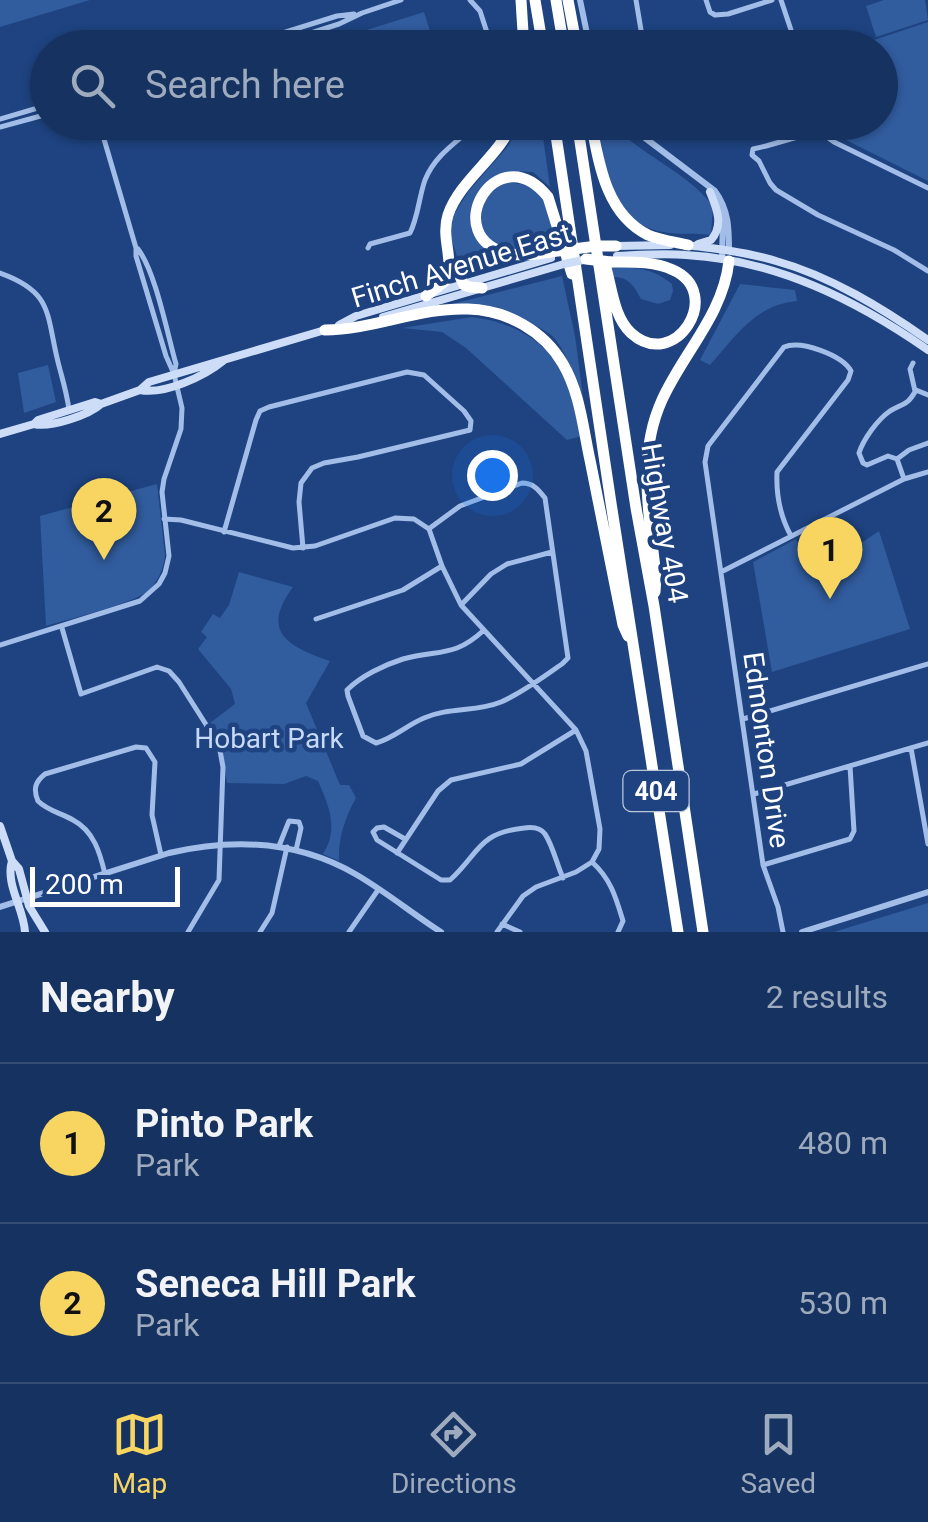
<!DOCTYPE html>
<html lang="en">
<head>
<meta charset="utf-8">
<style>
  :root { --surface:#163260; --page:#1f3a66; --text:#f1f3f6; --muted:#9eaabd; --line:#354d75; --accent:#f8d561 }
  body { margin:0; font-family:Roboto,sans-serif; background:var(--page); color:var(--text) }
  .scale { position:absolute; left:30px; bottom:25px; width:150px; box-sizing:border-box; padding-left:10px; border:5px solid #fff; border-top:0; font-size:28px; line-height:35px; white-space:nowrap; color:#fff; -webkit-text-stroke:8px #1e4380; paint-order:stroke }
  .you { position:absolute; left:492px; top:475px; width:35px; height:35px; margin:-25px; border:8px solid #fff; border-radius:50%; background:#1a73e8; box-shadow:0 0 0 15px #1a73e833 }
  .badge { display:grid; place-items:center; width:65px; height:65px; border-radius:50%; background:var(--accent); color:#111; font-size:32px; font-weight:700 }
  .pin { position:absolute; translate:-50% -82px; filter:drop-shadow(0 2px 5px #0008) }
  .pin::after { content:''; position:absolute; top:52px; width:35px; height:30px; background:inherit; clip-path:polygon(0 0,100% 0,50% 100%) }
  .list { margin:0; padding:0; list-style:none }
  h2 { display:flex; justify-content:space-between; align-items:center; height:130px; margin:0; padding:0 40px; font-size:42px }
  h2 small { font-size:32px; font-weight:400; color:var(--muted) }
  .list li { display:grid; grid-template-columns:65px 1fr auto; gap:30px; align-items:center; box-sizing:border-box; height:160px; padding:0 40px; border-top:2px solid var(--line) }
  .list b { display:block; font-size:38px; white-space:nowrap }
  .list p { margin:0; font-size:32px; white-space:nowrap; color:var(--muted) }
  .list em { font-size:32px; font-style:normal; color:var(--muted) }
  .icon { flex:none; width:55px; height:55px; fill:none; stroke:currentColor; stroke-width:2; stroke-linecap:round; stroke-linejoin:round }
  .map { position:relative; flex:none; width:928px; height:932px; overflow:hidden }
  .search { position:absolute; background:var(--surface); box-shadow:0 2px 8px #0004; left:30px; right:30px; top:30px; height:110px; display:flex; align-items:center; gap:25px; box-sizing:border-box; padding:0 35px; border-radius:55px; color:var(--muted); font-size:38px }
  .sheet { height:450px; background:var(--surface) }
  nav { display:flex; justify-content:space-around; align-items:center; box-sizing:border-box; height:140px; border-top:2px solid var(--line); background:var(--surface); font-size:28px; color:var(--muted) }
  nav a { display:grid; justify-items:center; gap:5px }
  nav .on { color:var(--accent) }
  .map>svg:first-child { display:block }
  .green { fill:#315c9e }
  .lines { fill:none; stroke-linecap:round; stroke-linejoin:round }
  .minor { stroke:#a2bee8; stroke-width:5 }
  .tertiary { stroke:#a2bee8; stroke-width:6 }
  .secondary { stroke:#cdddf7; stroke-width:8 }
  .motorway { stroke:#fff; stroke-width:11 }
  .secondary-bridge { stroke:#cdddf7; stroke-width:8 }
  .motorway-bridge { stroke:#fff; stroke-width:11 }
  .labels { text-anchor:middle; stroke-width:9; stroke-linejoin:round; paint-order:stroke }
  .shield { fill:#1e4380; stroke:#bcc7d9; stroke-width:2.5 }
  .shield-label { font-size:25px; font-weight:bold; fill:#fff }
  .street-label { font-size:28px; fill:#fff; stroke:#1e4380 }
  .park-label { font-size:28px; fill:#c6d9f6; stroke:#1e4380 }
</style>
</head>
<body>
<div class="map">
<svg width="928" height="932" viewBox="0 0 928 932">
  <rect width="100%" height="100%" fill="#1e4380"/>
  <path class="green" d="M0 0H90L0 27Z
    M884 0H925L928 20 876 37 866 6Z
    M424 12 435 47H361L357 33Z
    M928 22V181L838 136 828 123 880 122V48L853 47Z
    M520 123H541L550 187 533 172C523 172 511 170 501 174 476 185 457 225 483 247 494 256 508 257 521 257L463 276 451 237 453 216 468 192 509 145Z
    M597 123H610C640 154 687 172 713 206L711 235C696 233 678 235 663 232 608 222 607 167 597 123Z
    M504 182 530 185 544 200 557 245C542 247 523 254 508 250 472 238 474 198 504 182Z
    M611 267C634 267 653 268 672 284L673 291 670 300 658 304 641 299C634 286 629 277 613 277Z
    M562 276 575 336 586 419C579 397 570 354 553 337 550 333 544 331 540 328 508 307 486 304 448 305Z
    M740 284 795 290 797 301C755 305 736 336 710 365L700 360Z
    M472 317C516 322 556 346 570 389 575 405 578 421 582 436L567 440 466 348 442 332 402 328Z
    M48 365 56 402 24 413 18 373Z
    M157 484 165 555C164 568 158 582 148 591 132 604 69 619 46 626L40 516Z
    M879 531 910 629 772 672 753 562 796 539 811 569 839 558Z
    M239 572 293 587C259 633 290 647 330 661L306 703 340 785H349L356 798C345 818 338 838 339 861L323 854C339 829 329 806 318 781L306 776 284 784 227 783 220 740 210 723 235 704 231 689 198 649 207 637 201 632 213 614 220 618 229 605Z
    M928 903V932H834Z"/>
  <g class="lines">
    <path class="minor" d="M470 0 480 11 492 48
      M636 0 644 48
      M706 0 710 12 715 15 728 14 772 0
      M781 0 797 48
      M234 48 337 16 354 14
      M264 48 339 24 362 13 401 0
      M0 119 48 105
      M820 122 827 137 834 142 928 188
      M0 127 48 114
      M822 130 766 146 753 149 752 155 759 161 770 183 776 190 818 215 894 250 928 271
      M368 248 370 244 410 233C418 217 419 197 425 180 436 153 459 141 479 122
      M138 249C156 273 167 333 176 364L174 374
      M0 273C53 292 46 313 58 362 62 378 67 393 69 410
      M913 363 910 369 915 391
      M928 395 916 390C908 405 904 403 890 411 877 420 863 440 859 453L863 463 867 465 888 456 897 459 909 450 928 443
      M897 459 904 479
      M164 519 181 520 293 548 315 546 395 518 414 519 429 529 442 566 461 605 576 730 586 751 600 829 599 849 592 862 576 872 536 887 523 896 497 932
      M430 528 460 506 522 483C533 483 538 489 545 498L568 658 562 664C543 677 522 693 501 702 477 712 449 707 424 718 407 725 394 738 376 743L363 736 348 696 347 690C361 676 384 665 403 659 439 649 454 658 484 630
      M224 532 256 420 260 411 269 407 407 372 424 375 464 411 471 421 470 430 358 457 324 463 312 468 301 483 299 502 303 548
      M721 572 904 479 928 472
      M462 604 491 574 507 564 552 552
      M316 619 403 590 442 566
      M62 628 81 694 157 667 169 671 179 682 219 745 223 767 219 880 188 932
      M0 645 140 601 159 584 165 573 169 556 162 492 164 479 181 429 182 408 174 374 166 356 136 256V248L99 122
      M743 719 928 664
      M911 748 928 844
      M754 794 928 743
      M405 839 384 827 377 828 373 832 377 840 441 880H450C479 854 477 833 524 828 531 827 540 827 545 834 553 846 557 865 563 878
      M279 846 289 821 299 822 301 828 296 850
      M397 853 438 791 451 780 521 764 576 730
      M592 862C611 879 616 898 623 921L618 932
      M763 865 850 839 854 831 850 766
      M105 874C100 853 94 831 73 820 61 813 48 811 38 801 33 789 35 782 45 774L136 747 146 748 155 762 152 815 161 855
      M502 924 520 932
      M260 932 272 913 287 847
      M349 932 378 890
      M783 932 778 907 763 865 705 462 708 446 784 347C801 340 842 355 851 371L848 380 777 472C776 495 780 516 791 536"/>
    <path class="tertiary" d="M580 0 590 48
      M624 122 715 191C729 210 729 229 729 251
      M716 201 723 218 722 260
      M0 907 169 853C233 838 299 841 357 875 386 892 413 914 441 932
      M802 932 928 892"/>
    <path class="secondary" d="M698 244 711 240C724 225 717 209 710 192
      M684 245C714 248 747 252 776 261 830 276 882 308 928 340
      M616 246 670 245
      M617 256C640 255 663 253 686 255 776 260 856 300 928 350
      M383 317 564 264
      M339 325 356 316 551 258
      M140 390C164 395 205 376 223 361
      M34 424C50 428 89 415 101 404L140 390 149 382 325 330
      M0 434 34 424 38 420 95 402 101 404
      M0 826 12 861 19 869 29 906 45 932
      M12 861C5 884 24 909 25 932"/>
    <path class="motorway" d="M521 0 524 48
      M535 0 543 48
      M556 0 564 48
      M568 0 577 48
      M554 122 611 503 678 932
      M577 122 636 508 654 606 703 932
      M591 122C599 164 606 214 648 235 660 240 675 242 688 245
      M550 252C537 254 524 256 511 254 436 240 496 133 548 197L572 274
      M454 264 464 285 470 287 482 288
      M606 268C612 289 614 317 631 333 675 373 725 293 673 270 654 261 632 262 611 262
      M426 296 448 279C453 257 441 237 448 215 460 180 498 158 513 122
      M325 330C373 330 420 307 468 309 507 310 544 331 563 364 580 393 583 428 590 460 601 515 612 570 623 625L628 636
      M655 592 656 577C650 518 636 457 662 400 683 353 723 315 729 261"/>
    <path class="secondary-bridge" d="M564 264 588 259"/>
    <path class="motorway-bridge" d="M550 252 597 246H616
      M586 259 611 262"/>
  </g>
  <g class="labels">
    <rect class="shield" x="623.5" y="771" width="65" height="40" rx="8"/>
    <g class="shield-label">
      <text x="656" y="800">404</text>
    </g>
    <g class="street-label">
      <text transform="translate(461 265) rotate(-17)" y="10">Finch Avenue East</text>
      <text transform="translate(665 523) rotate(80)" y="10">Highway 404</text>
      <text transform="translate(767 750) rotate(82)" y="10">Edmonton Drive</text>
    </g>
    <g class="park-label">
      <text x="269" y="748">Hobart Park</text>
    </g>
  </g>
</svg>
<div class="scale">200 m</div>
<div class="you"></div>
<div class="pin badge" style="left:830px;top:599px">1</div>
<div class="pin badge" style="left:104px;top:560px">2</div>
<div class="search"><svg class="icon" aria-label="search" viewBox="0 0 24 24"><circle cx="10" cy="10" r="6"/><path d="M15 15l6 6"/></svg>Search here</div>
</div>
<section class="sheet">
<h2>Nearby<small>2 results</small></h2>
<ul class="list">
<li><span class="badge">1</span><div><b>Pinto Park</b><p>Park</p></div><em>480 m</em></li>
<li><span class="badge">2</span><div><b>Seneca Hill Park</b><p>Park</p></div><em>530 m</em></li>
</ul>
</section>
<nav>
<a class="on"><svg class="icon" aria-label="map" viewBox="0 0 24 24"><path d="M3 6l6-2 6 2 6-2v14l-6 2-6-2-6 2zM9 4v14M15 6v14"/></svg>Map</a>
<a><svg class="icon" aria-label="directions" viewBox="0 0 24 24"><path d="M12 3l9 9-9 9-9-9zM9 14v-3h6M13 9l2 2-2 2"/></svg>Directions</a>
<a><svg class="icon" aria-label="saved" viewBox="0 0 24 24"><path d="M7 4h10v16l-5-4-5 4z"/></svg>Saved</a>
</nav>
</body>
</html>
